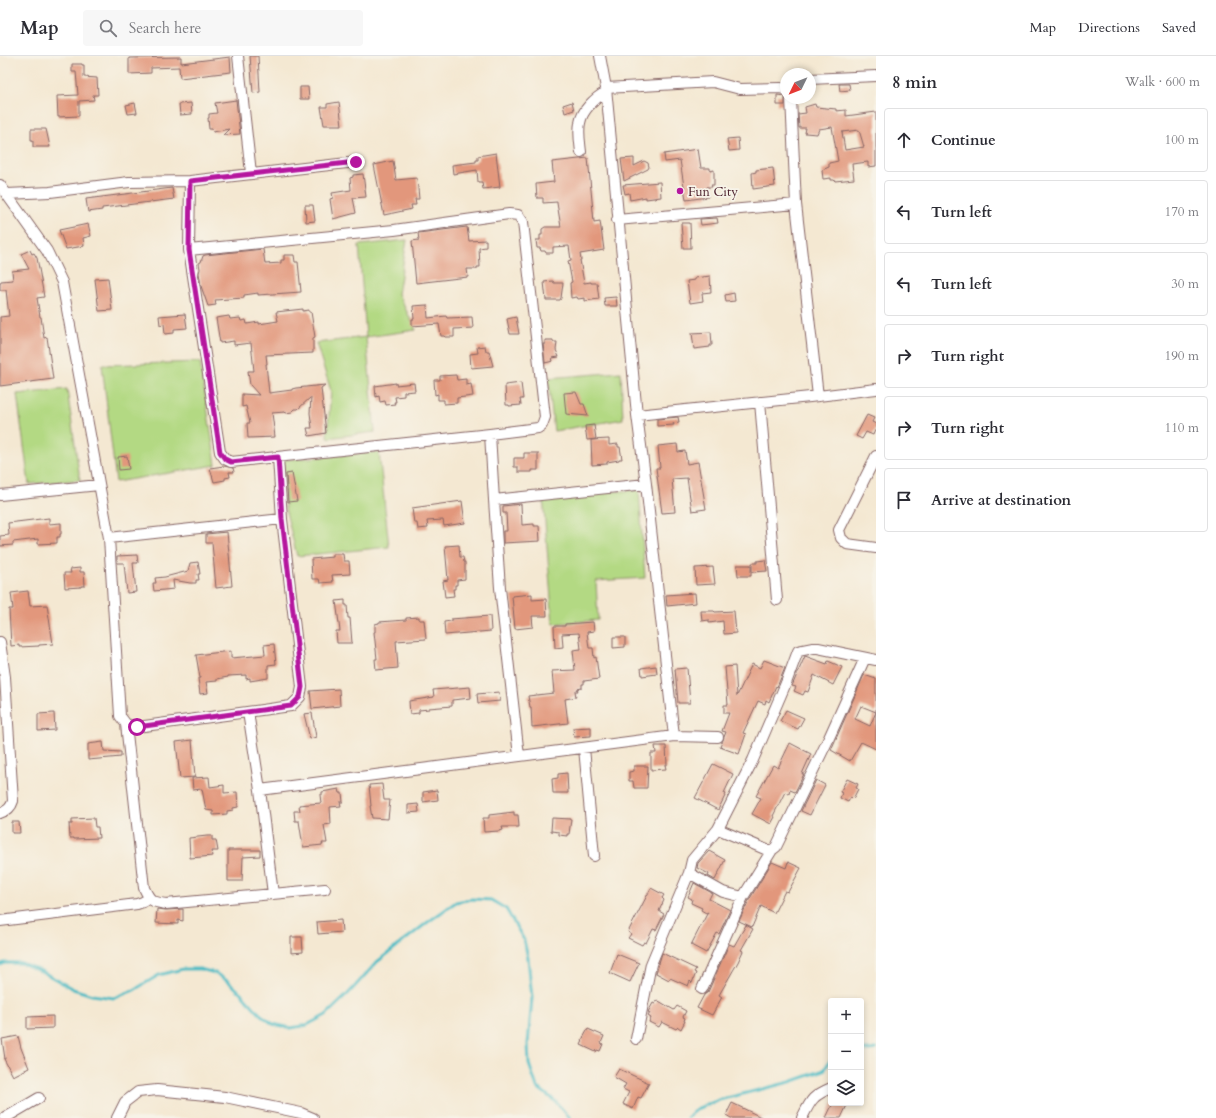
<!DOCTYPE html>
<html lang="en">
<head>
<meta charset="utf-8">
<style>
  :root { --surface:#fff; --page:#f7f7f7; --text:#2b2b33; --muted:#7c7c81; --line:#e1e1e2 }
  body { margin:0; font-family:Cardo,serif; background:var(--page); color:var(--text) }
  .controls { position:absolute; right:12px; bottom:12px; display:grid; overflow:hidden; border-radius:4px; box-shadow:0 2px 6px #0003 }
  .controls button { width:36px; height:36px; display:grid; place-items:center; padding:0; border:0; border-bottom:1px solid var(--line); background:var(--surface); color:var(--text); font:20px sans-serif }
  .compass { position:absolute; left:780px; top:12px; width:36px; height:36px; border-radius:50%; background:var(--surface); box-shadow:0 2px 6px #0003; rotate:227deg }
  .stop { position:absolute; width:12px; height:12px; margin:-9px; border:3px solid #b5179e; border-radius:50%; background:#fff }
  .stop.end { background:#b5179e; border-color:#fff; box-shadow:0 1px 4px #0008 }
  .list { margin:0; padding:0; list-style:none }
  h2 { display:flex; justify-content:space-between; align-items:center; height:52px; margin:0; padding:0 16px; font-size:17px }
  h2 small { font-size:13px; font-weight:400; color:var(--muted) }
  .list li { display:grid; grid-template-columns:26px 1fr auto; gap:12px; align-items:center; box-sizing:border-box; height:64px; margin:0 8px 8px; padding:0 8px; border:1px solid var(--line); border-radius:4px }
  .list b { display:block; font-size:15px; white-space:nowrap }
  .list em { font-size:13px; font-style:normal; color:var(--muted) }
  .icon { flex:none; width:22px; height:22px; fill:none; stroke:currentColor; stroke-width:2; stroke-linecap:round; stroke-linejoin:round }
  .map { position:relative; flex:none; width:876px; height:1062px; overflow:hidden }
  header { display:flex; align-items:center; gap:24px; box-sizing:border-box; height:56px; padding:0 20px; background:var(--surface); border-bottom:1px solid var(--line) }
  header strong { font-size:19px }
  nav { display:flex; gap:22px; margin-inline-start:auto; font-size:14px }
  .search { width:280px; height:36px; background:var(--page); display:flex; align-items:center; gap:10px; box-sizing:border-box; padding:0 14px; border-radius:4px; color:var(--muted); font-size:15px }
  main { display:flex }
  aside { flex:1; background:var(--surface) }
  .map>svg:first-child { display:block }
  .green { fill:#b3d983; stroke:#7e7c57 }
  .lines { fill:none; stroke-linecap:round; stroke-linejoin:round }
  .stream { stroke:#4ebcc5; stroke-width:3 }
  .building { fill:#e2977c; fill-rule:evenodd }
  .minor-casing { stroke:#866565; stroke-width:12 }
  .minor { stroke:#fff; stroke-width:10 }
  .route { stroke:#b5179e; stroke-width:5 }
  .poi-dot { fill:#b5179e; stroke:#f7f3e8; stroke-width:1.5 }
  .labels { text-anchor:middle; stroke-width:3.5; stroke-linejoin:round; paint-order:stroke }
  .poi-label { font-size:13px; fill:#4a1f2b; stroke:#f7f3e8; text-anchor:start }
</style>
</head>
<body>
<header>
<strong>Map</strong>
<div class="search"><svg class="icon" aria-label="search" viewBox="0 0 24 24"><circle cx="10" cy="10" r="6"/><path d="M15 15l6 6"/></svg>Search here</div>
<nav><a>Map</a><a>Directions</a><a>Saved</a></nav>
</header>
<main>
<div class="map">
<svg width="876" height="1062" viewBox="0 0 876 1062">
  <rect width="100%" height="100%" fill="#f7f3e8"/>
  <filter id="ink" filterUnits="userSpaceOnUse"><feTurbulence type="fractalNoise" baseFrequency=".025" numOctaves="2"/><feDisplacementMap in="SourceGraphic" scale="8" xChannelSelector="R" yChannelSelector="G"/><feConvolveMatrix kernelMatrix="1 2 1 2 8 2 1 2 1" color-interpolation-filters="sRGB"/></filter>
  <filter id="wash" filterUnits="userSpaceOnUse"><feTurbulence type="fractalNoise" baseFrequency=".012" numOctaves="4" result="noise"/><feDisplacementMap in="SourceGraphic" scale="16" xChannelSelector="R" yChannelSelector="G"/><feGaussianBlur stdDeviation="0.9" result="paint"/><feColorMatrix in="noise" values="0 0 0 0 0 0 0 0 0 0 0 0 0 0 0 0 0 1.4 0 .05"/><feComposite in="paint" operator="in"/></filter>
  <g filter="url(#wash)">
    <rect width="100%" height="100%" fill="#f4e8d2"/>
    <path class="green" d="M407 184 398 238 416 274 366 281 375 376 327 382 331 335 316 287 366 281 359 189Z
      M200 306 216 409 116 426 102 309Z
      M621 316 623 363 554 375 548 322Z
      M67 333 80 424 29 428 17 338Z
      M379 396 389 491 297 500 285 452 283 404Z
      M639 434 645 522 596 525 598 564 553 568 543 440Z"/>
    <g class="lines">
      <path class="stream" d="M0 909 5 907H21L41 915 73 933 92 939 114 942 134 934 159 919 183 913H200L215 917 229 926 241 937 260 958 273 968 291 972 307 969 326 959 348 938 377 906 428 866 456 846 472 843 491 844 506 853 524 884 528 902 532 942 528 988 529 1008 537 1031 555 1045 570 1062
        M861 994H870L876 993
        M687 1062 696 1053 719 1044 790 1026 824 1014 831 1003"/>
    </g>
    <g id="blocks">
      <path class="building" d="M250 0H258L260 36 253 37Z
        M181 1V7L230 1 231 16 180 22 179 11 151 12V17L129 18V2Z
        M72 8H82V9H84V21L97 22 98 39H93L94 44 79 45V60L58 61 57 40 78 39 76 16H72Z
        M839 28H849L850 34 840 35Z
        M300 31H308L309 43H300Z
        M777 39 785 40V49H777Z
        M236 44 240 78 223 79 229 73 213 76 212 73H209L208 62H209V58L217 57 215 47Z
        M339 46 342 69H324L321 51H327V48Z
        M572 46 574 54 565 57 563 49Z
        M135 47 137 57 128 58 126 49Z
        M191 47 192 58 180 59 179 48Z
        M815 48 816 51 836 53V55L846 54V60L876 56V110L868 111V106L852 108 854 123 835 125 834 124H831V122L823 123 822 114 829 111V107L838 105 832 71 819 73 817 78 805 77 806 72H799L798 58 806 57 805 51ZM859 74 864 91 845 94 842 76Z
        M31 73H46L50 91H33V84H31Z
        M738 82 739 94 729 95 727 83Z
        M698 93 701 112H710V115L714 114V129H711L712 131H707L708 141 686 144 680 104 665 106 664 98Z
        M496 97 500 131 483 133 482 126H478L477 114 453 118 452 109 476 106V104H478V100Z
        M588 102 594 166 600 165 604 194 580 198 581 204H580L584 227 591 226V227H597L599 243 585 245V242L578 243 577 241 571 242 570 227 572 226 568 205 571 204 569 190 553 191V197H546L545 195H541L540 192H537L536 184H540V179H542V173L545 171H561L557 147V146L543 147V142H537L536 128 554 126 552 106Z
        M634 102V110L644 105 648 107 649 111 648 113 624 125 621 103Z
        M393 105 396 124 417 122 419 143H415L416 149H411L412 153 384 159 374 109Z
        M773 112 775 130 753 133 752 117 756 116V114Z
        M363 118 366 141 353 142 356 157 333 163 330 143 333 142 332 137 351 134 350 122 353 121V119Z
        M660 126 661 141 646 143V141L630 144 629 137 625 138 623 129Z
        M172 132 174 143 102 152V154L88 156 86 143Z
        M305 149H313L315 165 306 166Z
        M717 162 718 167 701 169 700 163Z
        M681 167H690L691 192H683Z
        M88 168 91 180 83 182 84 190 66 193 59 174Z
        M467 171 469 185 486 184V191L479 192 480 211H477V213H467L468 221 416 227 412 185 419 184 418 177Z
        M263 193 265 208 281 207V204H284V199H294L295 206H298L301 236 258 239V237L244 239V242L215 244 216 249 208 250 201 230 199 217 200 213 199 207 201 206 203 200 205 199Z
        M30 194 32 198 34 197 37 202 40 218 44 241 37 242 40 261H41L44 282 47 281 53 323 0 330V261L9 260 6 234H0V227L1 225 13 224 12 215 29 213 21 198Z
        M710 220 711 236 702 237 703 245 690 247 687 225 695 224V222Z
        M108 222 112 254 99 255 95 223Z
        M553 225 554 227H563L561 242 560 244H546L544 226Z
        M734 237 735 245 726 246 725 239Z
        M616 241 617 250H605L604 242Z
        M427 249 428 262 446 260 447 262 472 261 473 272 454 273V281H445L444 280H441L439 268 412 270V263H414L413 250Z
        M303 253V255L309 254V256H311L315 281 313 282V297L266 299 267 308H266L269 337 292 334V333L296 332 325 329 321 332 326 377 309 380 307 372H312L310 357 311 341 298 353H295L292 356 286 357 285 356 272 357 275 381 248 382 247 367H250L246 350 242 351V338L259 339 250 329 248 315H254L251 287 234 289V285L220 287 216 262 229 260 230 263 240 262 241 265 246 264 247 268 259 266V268L278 265 276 256Z
        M185 258 187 272 174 273V277L165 278 164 268 160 269 159 260Z
        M516 261 519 278H510L507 263Z
        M711 276 712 289H710V291L694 293 692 277Z
        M545 284H553V286H557L556 294 559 301 552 302 553 305 545 307 543 288H545Z
        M485 290 486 295H489L493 310 471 312 470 298 478 297 477 291Z
        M456 319 457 324 466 323V329L471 328 473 340 457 342V347L444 348V344H438V338L435 339 434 324H440V320Z
        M396 327V329L414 327 415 335 404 336V340L395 341 396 346H394L395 348 386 349 385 345 380 346 379 340 376 341 375 330Z
        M521 327 523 343H520L521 349 509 350V349H506L505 329Z
        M576 336 581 348H584L588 360 566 358 564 337Z
        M867 359 874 362 872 366 876 368V372L873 379 866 376 862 383 856 380Z
        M678 361 679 366 673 367 674 369 657 370V363Z
        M594 369 596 383 587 384 585 370Z
        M609 383V389L618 388V391H620L622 403H619V404L607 406V408L592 409 591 384Z
        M677 388 678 396 685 395 687 408 698 406 706 453 692 455 687 422 672 423 675 456 662 457 656 412H660L658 390Z
        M524 397H538V414H532V416H518V411H514V402H524Z
        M127 400 129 413 119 414 118 401Z
        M224 410 233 412 234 416H229L230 421 225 422V424L214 426 210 412Z
        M292 417 297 445 288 446 286 418Z
        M462 445 465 467 444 470 443 464 427 465 428 472 418 473 417 467H414L412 452Z
        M521 448 522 469 534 468V470H539L540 485 503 487V475H507L506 457H503V450Z
        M49 462V468L61 467V478H60V481H57V487L38 488V483L13 486V489L0 490V480L9 479 8 467Z
        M227 476 232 530 216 532 212 487H206V478Z
        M459 489 460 501H463L464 506H465V523L457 524V529H455V533H453L454 540 445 541 443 525 448 524 445 490Z
        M333 498H343L344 505H349L350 518 332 519 333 526 320 527 319 523H312L311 503 333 501Z
        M137 499 138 507H133L136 536 127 537 124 507H117V500Z
        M765 504 767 515 752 516V507H757V505Z
        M198 506 200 518H198L199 524H196V527H190L173 524 174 533 154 535 153 527H156L155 522 165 521 188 515 190 507Z
        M737 509H751V520H738Z
        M713 511 715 528 696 529 695 512Z
        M80 512V516H84L85 530H81V531L65 532 64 517H71L70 513Z
        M28 535 30 550 47 549 53 588 39 589V590L19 591V589L11 590 9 553H13L11 537Z
        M695 537 696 547 667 550 666 539Z
        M532 538V544L546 543 547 560H532L533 571 515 573 512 540Z
        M345 544V549H347L348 562H350L352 587H337L336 575H340L336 545Z
        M701 555H714L715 556 734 555 736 577 724 578 723 565 709 567V564L702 565Z
        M490 560 491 575 445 579 444 566 451 565V563Z
        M419 561V564H424L426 583 396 585 398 612 376 614 375 603H377L374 576H375V568L379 567V566L406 564V562Z
        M593 566 594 575 587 576 589 592H593L594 602 596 601 599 623 584 625V628H582V632L577 633 578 635H575L576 641 565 643 568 667 532 671 531 651H530L528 640 554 637 552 615 575 614 573 594 581 593 579 577 562 578 563 591 555 592 554 570H565V568Z
        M613 581H625V591L613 592Z
        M274 588 276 608 268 609V622L250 625V622L246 623V619L228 620V621L217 623V625L206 626 208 637 200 638 198 622H200L196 599 231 595V602L265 599 264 589Z
        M805 600 827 608 828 605 842 611 833 629 814 619 808 636 805 635 803 639 794 635 796 631 792 630Z
        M764 604 785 612 777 631 776 630 769 646 766 644 765 648 758 645 743 677 746 678 739 698 720 691 726 676 722 675 729 657H724V649H728L725 611 735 610 737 640 752 608 760 612Z
        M656 610 657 618 642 620 641 612Z
        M687 612 690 647H678L675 613Z
        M864 619 876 623V656L861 650 855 663 870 670 876 656V693L861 686 850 705 831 694Z
        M470 631 471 642 452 644V650L429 652V653L419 654V657L410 658 409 645 434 641 433 634Z
        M339 633 340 650 312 653 310 635Z
        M499 636 500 645 478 647 477 638Z
        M786 654 804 662 798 673 780 665Z
        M54 657 55 674 38 675V658Z
        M312 657 316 681 310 683 304 658Z
        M591 671V680L574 681 573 672Z
        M192 684 195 721 180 722 176 686Z
        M103 686 104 695 121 696V701L88 704V688Z
        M790 687 811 698 802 718H804L795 736 790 734 789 738 785 736 773 760 775 761 771 768 752 758 761 742 756 740 773 709 778 712Z
        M655 690H666L667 709H665L666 713 651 714V697H656Z
        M713 708 733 718 724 737 726 738 718 754 695 742Z
        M634 710H648L647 732H634L633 725H629V716L634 715Z
        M567 717 568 737H553L552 723 558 722V718Z
        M209 721 210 731 224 729V737L237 736 238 751 233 752V754L227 755V758L213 759V755L206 754 202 733 193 734 192 722Z
        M847 723 858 728 856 732 858 733 853 743 851 741 848 746 840 742 842 737 840 736Z
        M816 724 825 729 810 759 801 755Z
        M382 728 384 744H390L388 763 372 762 370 750H371L369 729Z
        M339 733 340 737H342L343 746H340L341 750 330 751 331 768 324 769 327 787H322L323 789 303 791 299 765H295L294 755H300L299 749 321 747 320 739H322V736Z
        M437 734 438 744 423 746V736Z
        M418 748 419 756 408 757V749Z
        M514 756V759H518L519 771H502L503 774 499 775 484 776 483 762H489V759Z
        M94 762 95 771H98L99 782 74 783V782H70L69 768H72V763Z
        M552 762 571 763 569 778H567V780L559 779V776L551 775Z
        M12 766H19L20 777H12Z
        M207 780H212V784H216L218 795H212L213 800 190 802 189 782Z
        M228 794H260V800L243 801 242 825H228Z
        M709 795 725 804 715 824 708 820 709 818 697 812 698 807Z
        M772 806 786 812 788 806 801 812 788 836 785 835 774 857 761 850 752 871 739 865 749 844Z
        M694 827 712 837 709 843 730 854 719 878 717 877 706 897 691 889 708 856 706 857 701 854 702 852 691 847 692 843 688 841Z
        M651 832 664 839 662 842 664 844 659 855 664 858 656 874 653 873 646 887 644 886 642 889 628 882 631 878 628 876Z
        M157 853 166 854 183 853V865L178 864V868L156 867Z
        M341 864 342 876 318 878 317 866Z
        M746 869 753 873 741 894 743 895 738 906 719 939 722 941 712 959 697 952 704 939 708 936 729 888 734 890Z
        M291 881H302L303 896 291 897Z
        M662 897 696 913 694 916 696 917 692 927 690 925 688 930 670 922 669 924 656 917Z
        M617 898 639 907 630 926 610 917Z
        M657 944 674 954 677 950 686 955 683 961 685 962 684 965H685L681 973 678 971 676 973 662 966 659 971 649 966 651 962 648 960 650 957 648 956 653 947 655 948Z
        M53 960V972L27 973V961Z
        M588 973 604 980 601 987 603 988 600 995 597 994 596 996 581 989 583 985 582 984Z
        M18 980 21 992 29 1012 13 1020 4 1003H5L2 983Z
        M619 1013 649 1027 641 1042 638 1041 633 1053 623 1048 629 1036 623 1033 626 1028 614 1021Z
        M732 1047 763 1062H731L726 1059Z
        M833 1047H848L841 1062H826Z"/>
    </g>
  </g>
  <g filter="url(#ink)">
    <use href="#blocks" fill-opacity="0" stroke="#866565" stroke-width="1"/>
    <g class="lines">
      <defs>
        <path id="minor" d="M238 0 251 117
          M810 23 876 20
          M606 32 713 26 740 33 781 32 786 34
          M791 42 796 148 818 340
          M581 96C580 87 578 76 580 67 582 54 595 42 606 36
          M0 129 47 195 62 226 109 482 282 463 278 401
          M7 138 50 136 129 126 190 125 356 106
          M617 164 796 148
          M189 194 220 396 225 403 231 406 490 378 538 372 542 369 545 361 523 166 518 159 509 158 394 174 189 194 190 125
          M760 346 777 544
          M637 359 810 341 876 333
          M490 378 494 444 646 428 637 359 606 32 600 0
          M876 400 839 474 841 482 847 488 876 492
          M646 428 674 680
          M0 439 99 429
          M494 444 500 532 519 700
          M109 482 120 660 126 668 137 671 291 650 300 641 302 631 282 463
          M0 586 5 621 13 745C11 752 7 755 0 757
          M248 656 260 734 273 838
          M126 668 144 832C150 845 152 846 166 848L325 833
          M584 692 594 800
          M260 734 674 680 718 681
          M718 773 767 794H772L776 791 828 684 865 602
          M689 817 723 836 743 841
          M0 865 137 848 143 846 149 842
          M702 933 743 841 772 794
          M636 983 651 908 689 817 692 804 718 773 753 704 786 627 798 595 813 592H818L876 604
          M5 1062 39 1042
          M117 1062 125 1046 138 1036 157 1034 225 1041 301 1057 313 1062
          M802 1062C811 1044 812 1040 831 1032"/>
      </defs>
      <use href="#minor" class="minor-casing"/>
      <use href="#minor" class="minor"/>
    </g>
  </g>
  <g class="lines" filter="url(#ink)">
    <path class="route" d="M137 671 291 650 300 641 302 631 282 463 278 401 231 406 225 403 220 396 189 194 190 125 356 106"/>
  </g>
  <circle class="poi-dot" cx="680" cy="135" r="4"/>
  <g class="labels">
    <g class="poi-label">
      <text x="688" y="140">Fun City</text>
    </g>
  </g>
</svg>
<div class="controls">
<button>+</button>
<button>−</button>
<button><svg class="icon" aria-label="layers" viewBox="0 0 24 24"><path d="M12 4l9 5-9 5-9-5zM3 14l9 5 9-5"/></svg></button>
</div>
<svg class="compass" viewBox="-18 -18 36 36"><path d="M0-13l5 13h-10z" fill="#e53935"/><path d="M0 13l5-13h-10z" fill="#7c7c81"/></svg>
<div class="stop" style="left:137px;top:671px"></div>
<div class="stop end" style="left:356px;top:106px"></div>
</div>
<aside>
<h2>8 min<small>Walk · 600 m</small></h2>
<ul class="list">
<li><svg class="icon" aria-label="ahead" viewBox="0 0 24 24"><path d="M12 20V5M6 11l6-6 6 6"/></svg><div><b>Continue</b></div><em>100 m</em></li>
<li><svg class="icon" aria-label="left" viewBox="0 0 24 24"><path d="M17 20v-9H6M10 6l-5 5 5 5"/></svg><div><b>Turn left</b></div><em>170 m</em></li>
<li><svg class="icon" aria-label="left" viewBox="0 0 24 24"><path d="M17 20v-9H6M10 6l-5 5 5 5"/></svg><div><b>Turn left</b></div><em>30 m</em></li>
<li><svg class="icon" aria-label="right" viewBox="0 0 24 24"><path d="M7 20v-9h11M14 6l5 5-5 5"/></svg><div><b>Turn right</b></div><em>190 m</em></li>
<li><svg class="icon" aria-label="right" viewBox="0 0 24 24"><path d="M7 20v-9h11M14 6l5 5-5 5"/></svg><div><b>Turn right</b></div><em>110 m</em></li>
<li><svg class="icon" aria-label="arrive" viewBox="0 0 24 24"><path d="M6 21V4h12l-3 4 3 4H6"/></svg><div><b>Arrive at destination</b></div></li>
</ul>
</aside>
</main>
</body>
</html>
